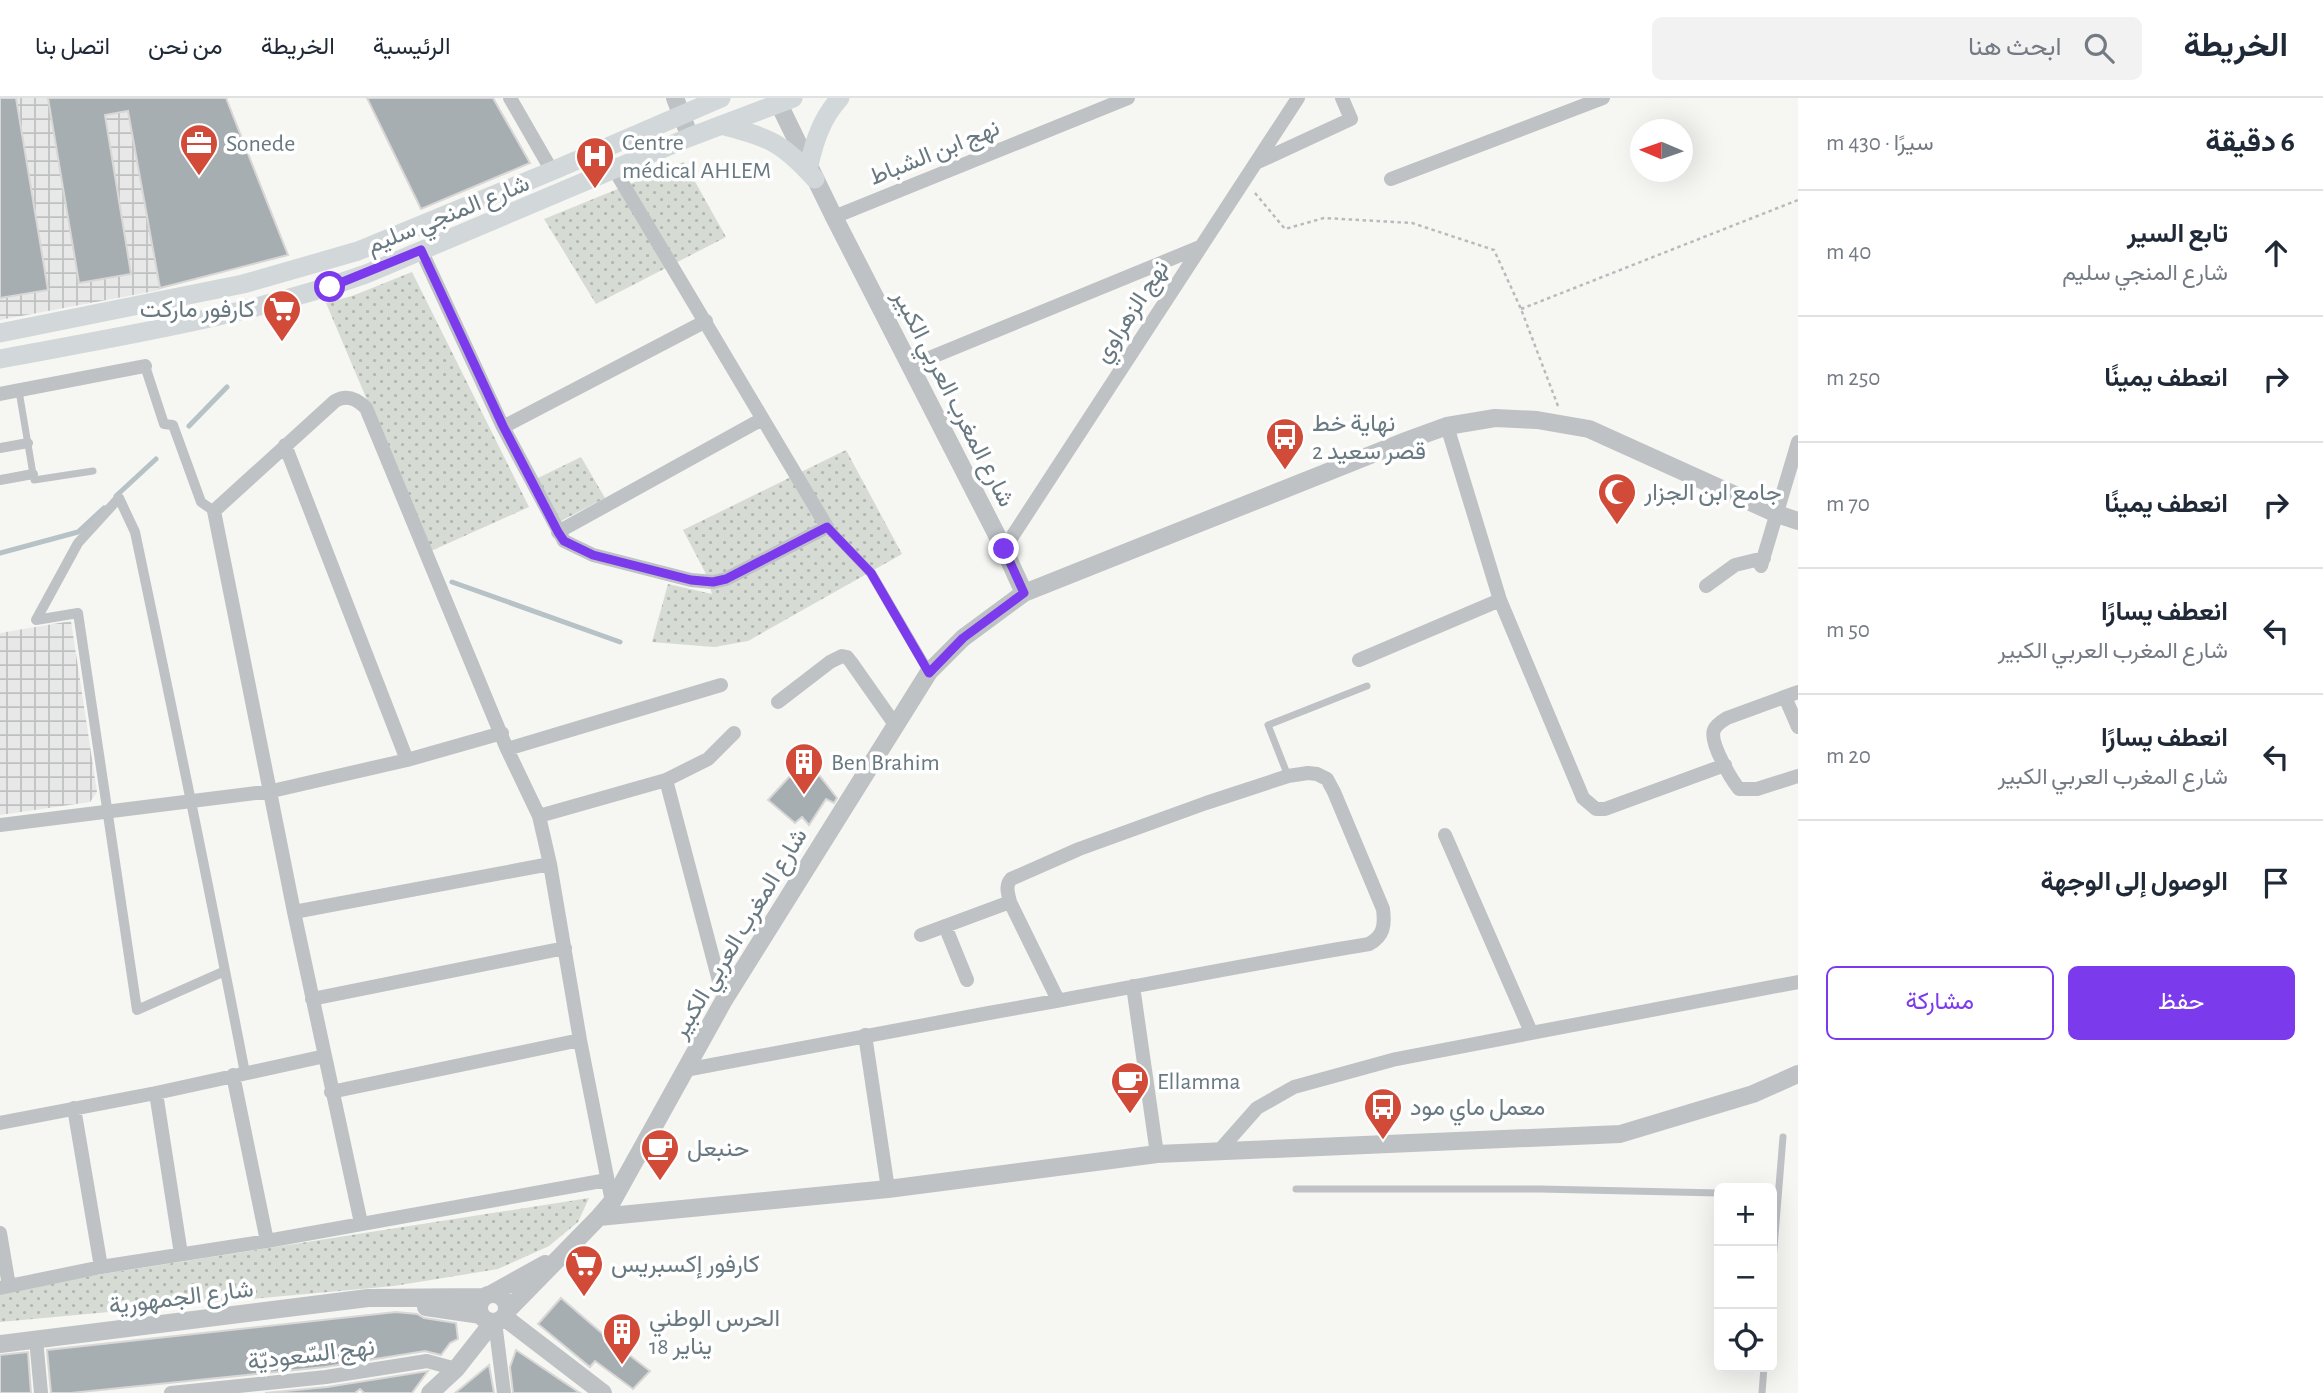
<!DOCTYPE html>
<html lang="ar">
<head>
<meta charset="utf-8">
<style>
  :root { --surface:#fff; --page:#f2f2f3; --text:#1f2937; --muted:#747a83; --line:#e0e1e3; --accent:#7c3aed }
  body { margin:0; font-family:"Alegreya Sans",Vazirmatn,sans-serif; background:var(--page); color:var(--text); direction:rtl }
  .controls { position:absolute; right:21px; bottom:21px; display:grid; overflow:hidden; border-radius:10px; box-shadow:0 7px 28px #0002 }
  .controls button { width:63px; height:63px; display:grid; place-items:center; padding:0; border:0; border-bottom:2px solid var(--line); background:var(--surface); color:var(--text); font:35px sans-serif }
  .compass { position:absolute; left:1630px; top:21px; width:63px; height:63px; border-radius:50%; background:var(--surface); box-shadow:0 7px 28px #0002; rotate:272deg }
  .stop { position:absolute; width:21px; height:21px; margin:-16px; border:5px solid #7c3aed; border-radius:50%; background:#fff }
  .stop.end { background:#7c3aed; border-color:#fff; box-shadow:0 2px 7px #0008 }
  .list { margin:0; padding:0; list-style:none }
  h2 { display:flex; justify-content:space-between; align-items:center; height:91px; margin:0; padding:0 28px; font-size:30px }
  h2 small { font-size:23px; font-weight:400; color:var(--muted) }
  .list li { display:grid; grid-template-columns:46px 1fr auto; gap:21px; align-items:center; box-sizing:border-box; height:126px; padding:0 28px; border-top:2px solid var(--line) }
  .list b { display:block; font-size:26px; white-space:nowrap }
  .list p { margin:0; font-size:23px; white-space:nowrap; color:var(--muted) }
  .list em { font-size:23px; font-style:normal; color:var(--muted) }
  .actions { display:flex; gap:14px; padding:21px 28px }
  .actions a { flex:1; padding:16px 0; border:2px solid var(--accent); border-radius:10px; text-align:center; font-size:24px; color:var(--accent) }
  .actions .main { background:var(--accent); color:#fff }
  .icon { flex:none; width:38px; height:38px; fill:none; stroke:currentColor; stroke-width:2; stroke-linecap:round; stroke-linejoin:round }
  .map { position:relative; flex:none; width:1798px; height:1295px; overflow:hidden; direction:ltr }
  header { display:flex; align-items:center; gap:42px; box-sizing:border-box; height:98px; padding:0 35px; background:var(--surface); border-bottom:2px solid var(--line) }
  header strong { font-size:33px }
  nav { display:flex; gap:38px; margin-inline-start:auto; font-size:24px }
  .search { width:490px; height:63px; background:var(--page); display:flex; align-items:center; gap:18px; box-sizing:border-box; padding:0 24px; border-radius:10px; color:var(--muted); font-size:26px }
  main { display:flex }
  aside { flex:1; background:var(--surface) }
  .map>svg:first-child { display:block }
  .industrial { fill:url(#industrial-grid) }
  .grass { fill:url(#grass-dots) }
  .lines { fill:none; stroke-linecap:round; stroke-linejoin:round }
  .stream { stroke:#b6c2c5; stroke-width:5 }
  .building { fill:#a6aeb2; stroke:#d8d7d6; stroke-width:2 }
  .path { stroke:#b8bbbd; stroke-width:2.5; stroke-dasharray:3.5 3.5; stroke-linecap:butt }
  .service { stroke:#bec2c5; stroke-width:7 }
  .pedestrian { stroke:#bec2c5; stroke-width:10 }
  .minor { stroke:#bec2c5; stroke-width:14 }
  .tertiary { stroke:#bec2c5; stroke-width:18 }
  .secondary { stroke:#d2d8d9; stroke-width:19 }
  .route { stroke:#7c3aed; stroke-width:9 }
  .labels { text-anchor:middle; stroke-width:7; stroke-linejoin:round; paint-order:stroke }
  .poi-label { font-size:24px; fill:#687981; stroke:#fff; text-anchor:start }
  .street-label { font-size:24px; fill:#687981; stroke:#fff }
</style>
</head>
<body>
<header>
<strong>الخريطة</strong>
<div class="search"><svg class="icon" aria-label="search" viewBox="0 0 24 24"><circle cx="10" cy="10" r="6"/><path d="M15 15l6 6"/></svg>ابحث هنا</div>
<nav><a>الرئيسية</a><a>الخريطة</a><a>من نحن</a><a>اتصل بنا</a></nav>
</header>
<main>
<aside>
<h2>6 دقيقة<small>سيرًا · 430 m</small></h2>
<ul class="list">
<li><svg class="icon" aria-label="ahead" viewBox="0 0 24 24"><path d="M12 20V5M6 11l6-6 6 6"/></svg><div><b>تابع السير</b><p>شارع المنجي سليم</p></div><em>40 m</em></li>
<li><svg class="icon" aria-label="right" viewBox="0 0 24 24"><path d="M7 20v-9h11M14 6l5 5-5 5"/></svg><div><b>انعطف يمينًا</b></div><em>250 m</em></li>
<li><svg class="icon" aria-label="right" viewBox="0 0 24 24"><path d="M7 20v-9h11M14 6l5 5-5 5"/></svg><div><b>انعطف يمينًا</b></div><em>70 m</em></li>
<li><svg class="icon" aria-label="left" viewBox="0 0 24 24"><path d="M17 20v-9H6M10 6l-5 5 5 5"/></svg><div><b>انعطف يسارًا</b><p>شارع المغرب العربي الكبير</p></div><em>50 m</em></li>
<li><svg class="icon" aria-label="left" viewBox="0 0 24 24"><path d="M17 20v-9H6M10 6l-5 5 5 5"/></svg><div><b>انعطف يسارًا</b><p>شارع المغرب العربي الكبير</p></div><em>20 m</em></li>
<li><svg class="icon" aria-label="arrive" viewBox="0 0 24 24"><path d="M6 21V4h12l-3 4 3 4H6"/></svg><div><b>الوصول إلى الوجهة</b></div></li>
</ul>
<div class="actions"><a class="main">حفظ</a><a>مشاركة</a></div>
</aside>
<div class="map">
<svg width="1798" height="1295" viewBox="0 0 1798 1295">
  <defs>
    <pattern id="industrial-grid" width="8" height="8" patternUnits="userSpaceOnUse" patternTransform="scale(1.75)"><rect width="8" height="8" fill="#e7e8e7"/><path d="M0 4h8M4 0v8" fill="none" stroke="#bfc1c1"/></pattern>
    <pattern id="grass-dots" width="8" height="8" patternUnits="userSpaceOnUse" patternTransform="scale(1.75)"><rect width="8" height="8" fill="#d6dbd3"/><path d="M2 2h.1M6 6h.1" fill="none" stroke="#b1b6b1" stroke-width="1.8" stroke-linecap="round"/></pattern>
  </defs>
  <rect width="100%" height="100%" fill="#f6f6f3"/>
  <path class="industrial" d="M0 0H126L160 192 0 222Z
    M71 523 97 694 90 704 0 717V535Z"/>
  <path class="grass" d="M684 64 726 139 596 206 544 121Z
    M412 174 529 409 431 453 326 205 352 198Z
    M846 352 902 456 748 543 714 549 652 544 668 486 712 496 705 474 683 432Z
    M581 359 605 400 561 423 538 380Z
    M589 1100 578 1124 549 1148 498 1171 394 1188 0 1224V1192Z"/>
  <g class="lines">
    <path class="stream" d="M189 328 227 289
      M116 398 156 361
      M0 455 78 434 104 410
      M452 484 620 544"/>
  </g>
  <path class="building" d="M0 0H16L48 192 0 200Z
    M48 0H226L288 157 160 190 128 13 105 17 131 176 79 185Z
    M367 0H493L530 65 421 111Z
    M801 666 811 675 815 672 837 700 834 705 826 701 809 727 802 719 795 725 768 702Z
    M561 1200 611 1243 650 1273 633 1291 595 1263 590 1269 538 1226Z
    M396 1214 417 1216 424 1220 456 1225 458 1241 450 1245 441 1257 425 1253 325 1269 71 1295H51L47 1252Z
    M516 1252 580 1295H513L510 1269Z
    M28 1254 31 1295H0V1257Z
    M489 1267 494 1295H455Z
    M428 1273 412 1295H364L360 1291 355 1295H265L327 1289Z"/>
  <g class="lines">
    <path class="path" d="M1255 95 1285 131 1324 120 1412 125 1494 152 1521 211 1558 308
      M1521 211 1798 102"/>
    <path class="service" d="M19 293 34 382 93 373
      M1288 678 1268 627 1367 588
      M1296 1091H1540L1719 1095
      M1772 1174 1783 1039
      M1762 1295 1764 1269"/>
    <path class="pedestrian" d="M145 268 164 326 173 327 201 404 214 413
      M0 350 28 345
      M0 382 33 376
      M827 429 871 475 929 574
      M225 873 137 912 78 515 36 522 78 445 119 400 135 434C173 614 210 794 245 975"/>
    <path class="minor" d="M510 0 552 73
      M1258 64 1351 21 1342 0
      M1391 81 1603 0
      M834 119 1128 0
      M421 152 503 329 564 443 593 457 691 482 713 484 726 481 827 429 614 71
      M910 268 1200 149
      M0 296 145 268
      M1447 328 1500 502 1583 700 1596 711H1605L1725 667
      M503 329 706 223
      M285 347 407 662
      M558 434 762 321
      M1004 451 1298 0
      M1761 468 1798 344
      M1706 488 1735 467 1764 460
      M1359 562 1500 502
      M1798 594 1727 620C1722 623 1716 627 1714 632 1709 644 1731 681 1739 691H1757L1798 678
      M1785 599 1798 629
      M778 604 830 564 842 558 847 559 851 564 896 628
      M507 651 721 587
      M666 682 708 661 734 635
      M539 718 666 682 724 902
      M0 727 272 693 407 662 502 635
      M1445 737 1531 934
      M294 814 550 766
      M945 828 967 882
      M921 837 1010 804
      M1133 888 1157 1056
      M312 901 565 850
      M865 937 888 1091
      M685 972C808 948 932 925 1056 903 1160 884 1265 863 1369 846 1384 838 1385 827 1383 811L1334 694 1327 681 1317 676 1308 675 1288 678 1206 705 1079 751 1011 781C1005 788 1008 795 1010 804L1058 902
      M233 977 267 1143
      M331 994 580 942
      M156 995 181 1156
      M74 1010 101 1169
      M0 1025 156 995 325 958
      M1219 1053 1257 1010 1294 989 1396 961 1798 884
      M361 1125 294 814 214 413 335 303C347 296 357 301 366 310L507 651 539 718 550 766 580 942 612 1104
      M0 1135 9 1188
      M0 1190 101 1169 267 1143 607 1082
      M495 1224 504 1295
      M36 1241 41 1295
      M171 1295 326 1279 427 1263 456 1271"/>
    <path class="tertiary" d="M675 0 690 39
      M1024 495 1403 344 1447 328 1495 320 1537 322 1589 331 1777 416 1798 423
      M599 1119 888 1091 1157 1056 1620 1036 1753 996 1798 976
      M479 1210a14 14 0 1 1 28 0a14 14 0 1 1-28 0Z
      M491 1196 545 1166
      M426 1209 481 1217
      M507 1213 599 1119 612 1104 724 902 929 574 963 540 1024 495 1004 451 834 119 776 0
      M504 1219 603 1295
      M0 1246 368 1200 483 1199
      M430 1295 456 1271 493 1224"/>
    <path class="secondary" d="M721 27C768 39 782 44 815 81
      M809 67C815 41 822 20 840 0
      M0 235 243 186 358 153 552 73 721 0
      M0 261C122 238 248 218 366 176L690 39 793 0"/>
  </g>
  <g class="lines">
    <path class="route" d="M330 189 421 152 503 328 558 434 564 443 593 457 691 482 713 484 726 481 827 429 871 475 929 575 963 540 1024 495 1004 451"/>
  </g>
  <defs>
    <symbol id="office-pin" viewBox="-11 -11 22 30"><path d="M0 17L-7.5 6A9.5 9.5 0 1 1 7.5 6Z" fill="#d24b38" stroke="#fff"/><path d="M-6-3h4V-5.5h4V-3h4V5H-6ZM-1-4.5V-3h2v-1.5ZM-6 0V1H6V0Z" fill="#fff"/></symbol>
    <symbol id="hospital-pin" viewBox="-11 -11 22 30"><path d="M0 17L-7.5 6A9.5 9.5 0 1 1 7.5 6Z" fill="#d24b38" stroke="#fff"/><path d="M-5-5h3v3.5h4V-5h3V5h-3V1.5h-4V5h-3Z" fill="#fff"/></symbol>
    <symbol id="supermarket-pin" viewBox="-11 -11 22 30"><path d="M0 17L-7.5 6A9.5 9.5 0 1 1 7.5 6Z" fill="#d24b38" stroke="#fff"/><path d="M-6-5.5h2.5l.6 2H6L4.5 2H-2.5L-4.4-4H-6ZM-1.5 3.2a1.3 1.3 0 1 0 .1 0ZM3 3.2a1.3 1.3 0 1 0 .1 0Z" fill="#fff"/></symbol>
    <symbol id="bus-pin" viewBox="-11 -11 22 30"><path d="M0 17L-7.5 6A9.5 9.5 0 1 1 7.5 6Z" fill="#d24b38" stroke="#fff"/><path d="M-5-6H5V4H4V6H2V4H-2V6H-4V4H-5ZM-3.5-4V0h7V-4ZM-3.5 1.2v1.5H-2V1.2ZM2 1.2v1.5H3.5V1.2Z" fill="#fff"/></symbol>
    <symbol id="mosque-pin" viewBox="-11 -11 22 30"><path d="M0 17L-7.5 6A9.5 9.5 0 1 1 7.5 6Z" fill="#d24b38" stroke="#fff"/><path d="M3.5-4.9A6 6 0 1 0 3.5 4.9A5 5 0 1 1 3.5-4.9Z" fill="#fff"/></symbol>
    <symbol id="building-pin" viewBox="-11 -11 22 30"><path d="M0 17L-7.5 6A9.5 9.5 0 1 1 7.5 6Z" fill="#d24b38" stroke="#fff"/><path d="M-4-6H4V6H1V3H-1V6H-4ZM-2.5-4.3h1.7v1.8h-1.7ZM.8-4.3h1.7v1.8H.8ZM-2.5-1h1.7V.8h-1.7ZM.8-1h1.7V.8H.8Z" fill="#fff"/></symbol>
    <symbol id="cafe-pin" viewBox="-11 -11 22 30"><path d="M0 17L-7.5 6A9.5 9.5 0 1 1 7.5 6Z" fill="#d24b38" stroke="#fff"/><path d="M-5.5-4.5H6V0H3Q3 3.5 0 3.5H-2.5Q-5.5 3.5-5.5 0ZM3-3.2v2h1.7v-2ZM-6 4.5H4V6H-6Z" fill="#fff"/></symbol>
  </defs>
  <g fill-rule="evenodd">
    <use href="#office-pin" x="177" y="23" width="44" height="60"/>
    <use href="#hospital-pin" x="573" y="36" width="44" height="60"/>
    <use href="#supermarket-pin" x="260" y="189" width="44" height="60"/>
    <use href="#bus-pin" x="1263" y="317" width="44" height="60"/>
    <use href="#mosque-pin" x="1595" y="372" width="44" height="60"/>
    <use href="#building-pin" x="782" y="642" width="44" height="60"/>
    <use href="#cafe-pin" x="1108" y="961" width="44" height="60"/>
    <use href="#bus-pin" x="1361" y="987" width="44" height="60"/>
    <use href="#cafe-pin" x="638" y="1028" width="44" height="60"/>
    <use href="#supermarket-pin" x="562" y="1144" width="44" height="60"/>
    <use href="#building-pin" x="600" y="1212" width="44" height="60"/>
  </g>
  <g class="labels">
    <g class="poi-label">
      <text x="622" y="52">Centre<tspan x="622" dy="28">médical AHLEM</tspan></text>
      <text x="226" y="53">Sonede</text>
      <text x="255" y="219" text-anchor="end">كارفور ماركت</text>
      <text x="1312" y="333">نهاية خط<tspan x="1312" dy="28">قصر سعيد 2</tspan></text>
      <text x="1644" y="402">جامع ابن الجزار</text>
      <text x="831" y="672">Ben Brahim</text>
      <text x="1157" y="991">Ellamma</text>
      <text x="1410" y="1017">معمل ماي مود</text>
      <text x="687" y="1058">حنبعل</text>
      <text x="611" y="1174">كارفور إكسبريس</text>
      <text x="649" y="1228">الحرس الوطني<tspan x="649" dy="28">18 يناير</tspan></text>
    </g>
    <g class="street-label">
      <text transform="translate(934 54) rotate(-22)" y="8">نهج ابن الشباط</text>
      <text transform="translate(448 116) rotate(-22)" y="8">شارع المنجي سليم</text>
      <text transform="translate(1131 213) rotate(-57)" y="8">نهج الزهراوي</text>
      <text transform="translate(954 300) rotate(63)" y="8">شارع المغرب العربي الكبير</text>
      <text transform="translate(739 835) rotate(-59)" y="8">شارع المغرب العربي الكبير</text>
      <text transform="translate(181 1199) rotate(-7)" y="8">شارع الجمهورية</text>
      <text transform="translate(311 1256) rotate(-7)" y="8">نهج السّعوديّة</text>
    </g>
  </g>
</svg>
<div class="controls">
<button>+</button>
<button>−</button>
<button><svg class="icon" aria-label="locate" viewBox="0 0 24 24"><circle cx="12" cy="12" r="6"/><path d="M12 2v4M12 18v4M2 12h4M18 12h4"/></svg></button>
</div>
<svg class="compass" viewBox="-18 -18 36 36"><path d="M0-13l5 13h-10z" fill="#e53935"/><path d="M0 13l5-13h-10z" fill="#747a83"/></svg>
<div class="stop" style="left:330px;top:189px"></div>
<div class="stop end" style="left:1004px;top:451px"></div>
</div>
</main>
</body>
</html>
